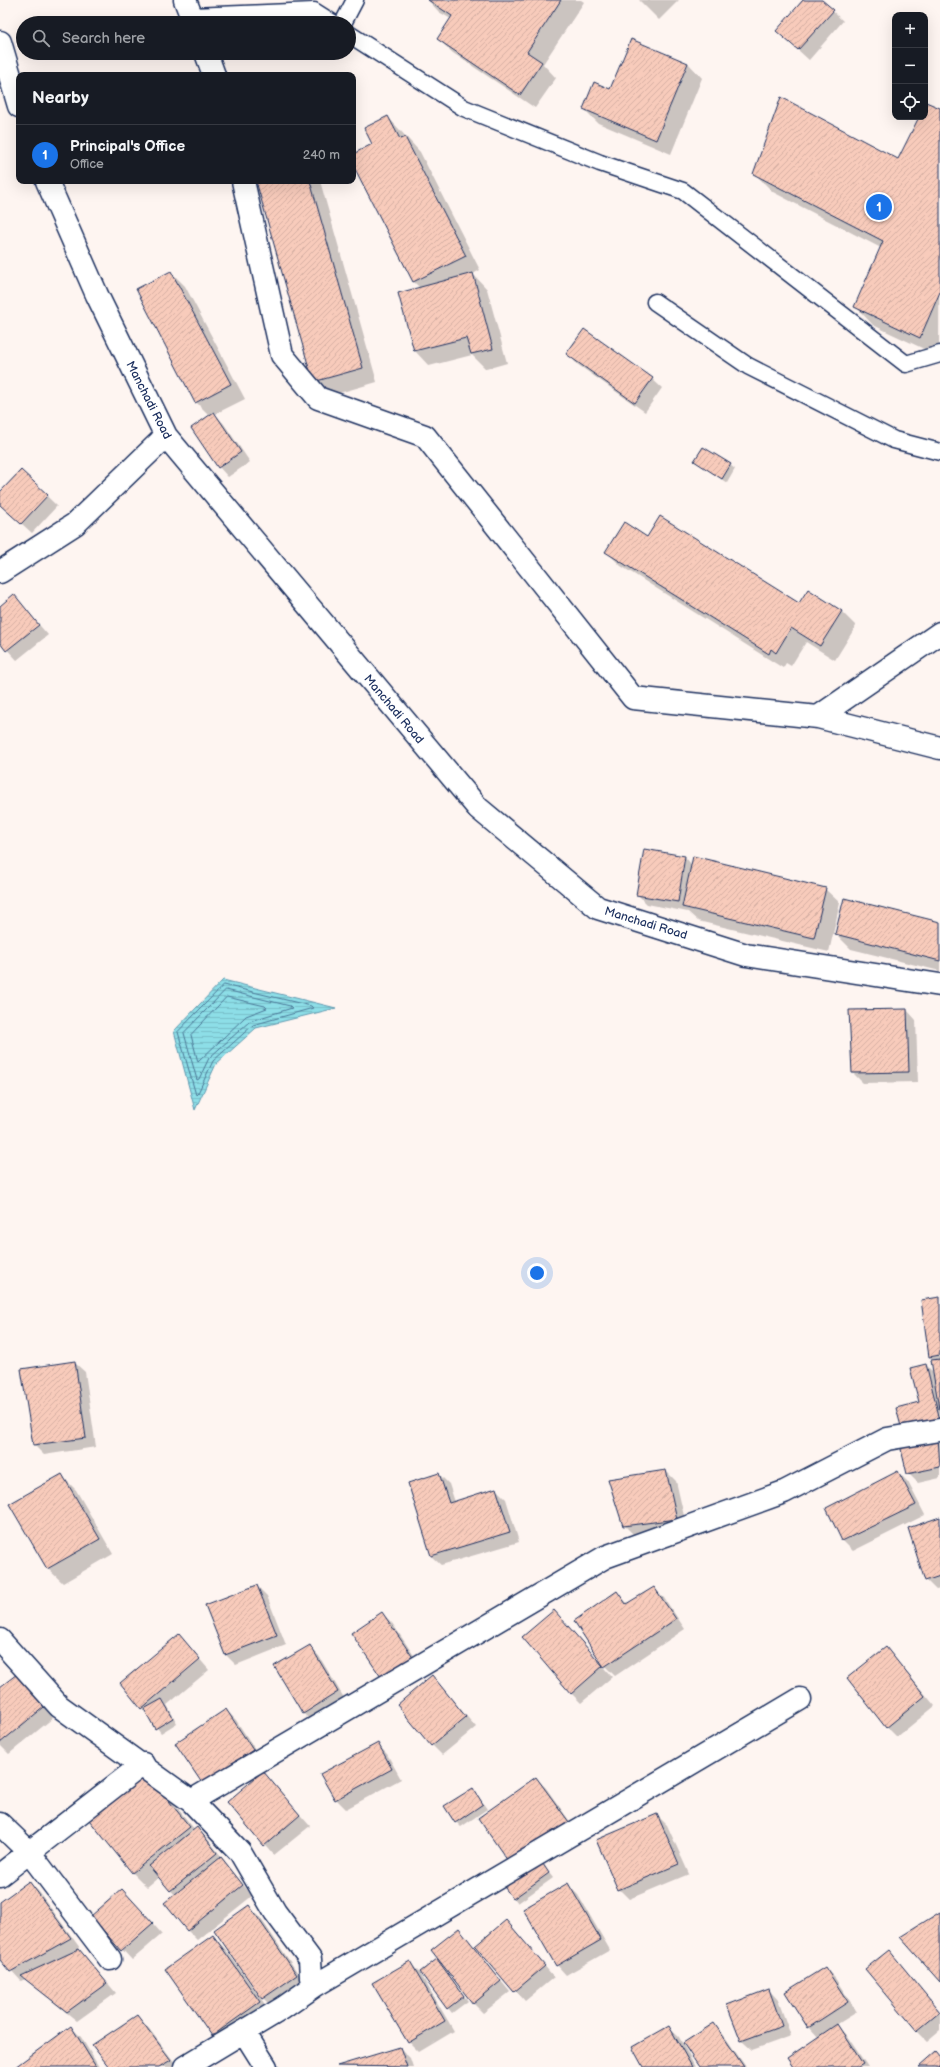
<!DOCTYPE html>
<html lang="en">
<head>
<meta charset="utf-8">
<style>
  :root { --surface:#171b24; --page:#20242c; --text:#f1f3f6; --muted:#9ea1a6; --line:#363941; --accent:#1a73e8 }
  body { margin:0; font-family:"Balsamiq Sans",sans-serif; background:var(--page); color:var(--text) }
  .controls { position:absolute; right:12px; top:12px; display:grid; overflow:hidden; border-radius:8px; box-shadow:0 4px 16px #0002 }
  .controls button { width:36px; height:36px; display:grid; place-items:center; padding:0; border:0; border-bottom:1px solid var(--line); background:var(--surface); color:var(--text); font:20px sans-serif }
  .you { position:absolute; left:537px; top:1273px; width:14px; height:14px; margin:-10px; border:3px solid #fff; border-radius:50%; background:#1a73e8; box-shadow:0 0 0 6px #1a73e833 }
  .badge { display:grid; place-items:center; width:26px; height:26px; border-radius:50%; background:var(--accent); color:#fff; font-size:13px; font-weight:700 }
  .pin { position:absolute; translate:-50% -50%; border:2px solid #fff; box-shadow:0 1px 4px #0006 }
  .list { margin:0; padding:0; list-style:none }
  h2 { display:flex; justify-content:space-between; align-items:center; height:52px; margin:0; padding:0 16px; font-size:17px }
  h2 small { font-size:13px; font-weight:400; color:var(--muted) }
  .list li { display:grid; grid-template-columns:26px 1fr auto; gap:12px; align-items:center; box-sizing:border-box; height:60px; padding:0 16px; border-top:1px solid var(--line) }
  .list b { display:block; font-size:15px; white-space:nowrap }
  .list p { margin:0; font-size:13px; white-space:nowrap; color:var(--muted) }
  .list em { font-size:13px; font-style:normal; color:var(--muted) }
  .icon { flex:none; width:22px; height:22px; fill:none; stroke:currentColor; stroke-width:2; stroke-linecap:round; stroke-linejoin:round }
  .map { position:relative; flex:none; width:940px; height:2067px; overflow:hidden }
  .search { position:absolute; background:var(--surface); box-shadow:0 4px 16px #0002; left:16px; top:16px; width:340px; height:44px; display:flex; align-items:center; gap:10px; box-sizing:border-box; padding:0 14px; border-radius:22px; color:var(--muted); font-size:15px }
  .panel { position:absolute; background:var(--surface); box-shadow:0 4px 16px #0002; left:16px; top:72px; width:340px; height:112px; border-radius:8px }
  .map>svg:first-child { display:block }
  .water { fill:url(#water-rules); stroke:#5f98b0 }
  .shadow { fill:#0003 }
  .lines { fill:none; stroke-linecap:round; stroke-linejoin:round }
  .shore { stroke:#497595; stroke-width:1 }
  .building { fill:url(#building-hatch); stroke:#1b2f5e }
  .service-casing { stroke:#1b2f5e; stroke-width:19 }
  .minor-casing { stroke:#1b2f5e; stroke-width:25 }
  .service { stroke:#fff; stroke-width:16 }
  .minor { stroke:#fff; stroke-width:22 }
  .labels { text-anchor:middle; stroke-width:3; stroke-linejoin:round; paint-order:stroke }
  .street-label { font-size:12px; fill:#1b2f5e; stroke:#fff }
</style>
</head>
<body>
<div class="map">
<svg width="940" height="2067" viewBox="0 0 940 2067">
  <defs>
    <pattern id="water-rules" width="6" height="5" patternUnits="userSpaceOnUse"><rect width="6" height="5" fill="#8ddee7"/><path d="M0 2.5h6" fill="none" stroke="#79bfc9"/></pattern>
    <pattern id="building-hatch" width="6" height="6" patternUnits="userSpaceOnUse"><rect width="6" height="6" fill="#f8cbbb"/><path d="M-1 1l2-2M0 6l6-6M5 7l2-2" fill="none" stroke="#d4afa3"/></pattern>
  </defs>
  <rect width="100%" height="100%" fill="#fef5f1"/>
  <filter id="ink" filterUnits="userSpaceOnUse"><feTurbulence type="fractalNoise" baseFrequency=".025" numOctaves="2"/><feDisplacementMap in="SourceGraphic" scale="8" xChannelSelector="R" yChannelSelector="G"/><feConvolveMatrix kernelMatrix="1 2 1 2 8 2 1 2 1" color-interpolation-filters="sRGB"/></filter>
  <g filter="url(#ink)">
    <path class="water" d="M223 980 336 1008 256 1028 216 1064 195 1110 174 1031Z"/>
    <path class="shadow" d="M428 0H581L584 2 543 64 556 78 535 108 453 53 438 39 451 19 439 12Z
      M639 0H679L659 20Z
      M805 0H821L843 21 809 60 787 40Z
      M688 63 702 78 671 154 598 123 584 109 611 90Z
      M927 104 940 109 939 356 873 325 855 306 881 248 773 192 754 173 899 160 920 117H925Z
      M388 117 420 152 480 270 473 274 487 289 507 363 486 369 472 355 429 366 415 351 400 293 420 288 414 282 353 162V155L374 144Z
      M257 181H320L377 382 329 396 314 381Z
      M171 272 185 286 245 399 215 414 224 424 250 462 228 477 219 467 210 416 196 402Z
      M568 354 652 379 662 388 645 412 577 364Z
      M695 461 730 465 735 469 727 483Z
      M21 471 57 506 32 533 0 504V493Z
      M648 538 799 605 808 591 842 612 856 626 835 660 806 642 791 666 786 663 783 668 621 566 607 552Z
      M14 596 48 635 17 660 0 642V607Z
      M645 850 685 857 692 865 825 889 840 903 829 952 698 921 688 912 647 904 637 894Z
      M940 923V971L851 949 836 934Z
      M907 1010 916 1020 918 1082 863 1083 853 1073 850 1011Z
      M940 1298V1432L921 1403 926 1365 934 1373V1361L930 1356Z
      M75 1363 85 1372 96 1447 44 1455 34 1445Z
      M940 1440V1478L918 1483 908 1473 902 1446Z
      M666 1471 676 1481 687 1529 634 1535 624 1525Z
      M898 1472 908 1482 925 1515 853 1551 843 1541 827 1508Z
      M439 1474 449 1484 455 1502 496 1489 506 1499 519 1542 441 1565 431 1556Z
      M61 1475 76 1490 113 1554 63 1583 48 1569 11 1505Z
      M940 1518V1589L936 1590 926 1580Z
      M257 1586 267 1596 286 1645 236 1665 226 1655 207 1606Z
      M654 1588 664 1598 685 1629 615 1676 605 1666 575 1621 617 1592 628 1604Z
      M554 1611 612 1677 581 1703 571 1693Z
      M382 1613 392 1623 425 1672 386 1682Z
      M179 1635 209 1670 167 1705 177 1723 161 1733 142 1708Z
      M309 1646 319 1656 347 1703 313 1723 303 1713Z
      M886 1648 935 1706 897 1737 887 1727Z
      M432 1677 476 1727 442 1755 432 1745Z
      M27 1685 53 1718 9 1754 0 1745V1686L2 1688Z
      M226 1710 236 1720 262 1760 213 1793Z
      M377 1744 387 1754 401 1779 346 1809 336 1799Z
      M263 1773 310 1826 274 1855 228 1802Z
      M536 1778 546 1788 578 1833 539 1860 553 1878 518 1903 514 1898Z
      M158 1784 195 1830 197 1829 207 1838 252 1896 197 1940 188 1931 175 1895 159 1877 147 1887 132 1872Z
      M473 1789 487 1809 461 1827 456 1822Z
      M657 1815 667 1825 689 1874 629 1899 619 1889Z
      M29 1882 39 1892 80 1948 79 1949 116 1993 77 2021 25 1979 21 1981 0 1958V1903Z
      M568 1885 578 1895 610 1950 566 1975 557 1965Z
      M132 1900 162 1934 132 1960 92 1917Z
      M249 1907 259 1916 306 1985 273 2008 263 1998Z
      M506 1921 554 1977 525 2001 476 1946Z
      M459 1930 510 1992 483 2013 473 2003Z
      M213 1936 227 1951 274 2017 228 2050 213 2035 166 1970Z
      M889 1951 940 2012V2030L927 2041 917 2031Z
      M410 1963 420 1973 454 2031 419 2052 409 2042Z
      M441 1965 468 2001 452 2013 448 2008Z
      M825 1968 835 1978 857 2012 836 2025 847 2036 868 2067H794L819 2038 809 2027Z
      M769 1990 778 2000 791 2036 752 2050 742 2041Z
      M137 2016 147 2026 178 2067H111Z
      M714 2024 723 2034 746 2067H700Z
      M71 2027 81 2037 99 2067H17Z
      M669 2028 679 2037 695 2067H645Z
      M400 2048 410 2058 413 2067H339Z"/>
    <g class="lines">
      <path class="shore" d="M224 985 311 1006 313 1008 253 1025 213 1061 198 1093 196 1095 178 1032Z
        M226 990 290 1006 292 1008 250 1021 209 1058 199 1079 197 1080 184 1033Z
        M227 997 265 1006 267 1008 246 1016 198 1062 191 1035Z"/>
    </g>
    <path class="building" d="M428 0H561L527 52 542 62 520 95 437 39 452 16Z
      M803 0H822L834 10 798 50 776 31Z
      M631 39 688 63 656 140 583 109 594 82 610 89Z
      M781 97 898 159 919 117H925L926 102 940 108V292L920 338 854 307 883 241 753 174Z
      M388 116 400 139 405 137 466 256 413 282 353 165V154L372 144 364 128Z
      M256 181H310L363 368 313 382Z
      M171 271 231 384 195 403 136 289Z
      M473 273 493 349 471 354 466 338 414 351 398 293Z
      M584 329 653 378 635 403 566 354Z
      M214 412 241 452 218 468 191 428Z
      M703 447 731 464 722 479 694 461Z
      M21 470 48 495 21 524 0 505V492Z
      M660 516 799 603 808 589 842 611 820 646 791 628 776 653 771 649 769 654 605 552 624 522 647 537Z
      M14 594 39 625 6 651 0 643V606Z
      M644 849 685 856 678 902 636 895Z
      M693 856 826 888 814 938 682 907Z
      M844 898 940 922V961L835 934Z
      M907 1009 909 1072 852 1073 849 1010Z
      M940 1297V1355L929 1357 921 1300Z
      M940 1359V1409H939L931 1360Z
      M75 1361 86 1438 33 1445 21 1369Z
      M926 1364 940 1420 902 1430 896 1408 919 1402 910 1368Z
      M938 1437 940 1467 907 1474 900 1445Z
      M666 1470 677 1519 623 1526 608 1479Z
      M898 1471 916 1505 842 1541 826 1508Z
      M439 1473 449 1503 496 1488 510 1532 431 1556 408 1483Z
      M62 1474 100 1539 47 1569 9 1504Z
      M940 1517V1576L925 1581 908 1528Z
      M257 1585 277 1635 225 1655 205 1605Z
      M654 1587 676 1619 604 1667 574 1621 617 1591 626 1604Z
      M554 1610 603 1666 571 1694 522 1637Z
      M382 1612 416 1662 385 1683 351 1633Z
      M179 1634 200 1659 141 1709 120 1683Z
      M310 1645 338 1692 303 1714 274 1666Z
      M886 1647 925 1696 886 1728 847 1678Z
      M17 1674 44 1707 0 1743V1687Z
      M432 1675 466 1717 431 1746 397 1705Z
      M162 1699 173 1718 155 1729 144 1709Z
      M226 1709 253 1750 202 1783 175 1743Z
      M378 1743 392 1769 335 1800 320 1774Z
      M143 1769 190 1827 132 1873 85 1815Z
      M263 1771 300 1815 264 1846 227 1802Z
      M536 1777 569 1822 510 1864 478 1818Z
      M473 1788 483 1804 455 1823 444 1806Z
      M657 1814 679 1864 618 1890 596 1840Z
      M197 1827 217 1853 170 1891 149 1866Z
      M221 1857 243 1885 187 1931 164 1903Z
      M539 1858 549 1873 513 1899 502 1884Z
      M29 1881 71 1938 10 1972 0 1960V1902Z
      M568 1883 601 1940 556 1966 523 1909Z
      M122 1889 153 1923 121 1951 91 1916Z
      M249 1905 297 1975 262 1999 214 1930Z
      M940 1912V1982L900 1937Z
      M506 1920 545 1966 514 1992 475 1946Z
      M459 1928 501 1981 473 2004 431 1950Z
      M213 1935 260 2002 212 2036 165 1969Z
      M79 1949 107 1983 67 2012 21 1976Z
      M889 1950 940 2012 917 2031 865 1969Z
      M437 1959 464 1996 447 2009 420 1972Z
      M410 1961 445 2021 408 2043 372 1983Z
      M825 1967 848 2002 808 2028 785 1992Z
      M769 1989 782 2026 741 2041 727 2005Z
      M137 2015 171 2060 159 2067H109L92 2045Z
      M714 2023 744 2067H699L683 2043Z
      M837 2024 863 2064 858 2067H793L787 2058Z
      M71 2026 96 2067H15Z
      M669 2026 692 2067H643L632 2047Z
      M400 2047 407 2067 337 2066Z
      M935 2052 940 2058V2067H918Z"/>
    <g class="lines">
      <defs>
        <path id="service" d="M191 16 314 11 333 23
          M343 23 355 0
          M349 34 464 108 600 163 683 191 906 364 940 354
          M655 302 748 366 894 440 940 452"/>
        <path id="minor" d="M185 0 194 23
          M0 42 19 106
          M206 53 214 75
          M47 181 97 295 166 436 478 808 598 908 746 955 940 985
          M243 181 282 355 318 398 425 436 633 698 818 717 940 633
          M0 572 75 524 166 436
          M818 717 940 748
          M0 1640 59 1706 191 1801 240 1852 275 1912 310 1959 311 1978 316 1985 283 2008 185 2067
          M191 1801 605 1557 784 1492 887 1439 940 1430
          M0 1824 29 1852 110 1959
          M0 1875 143 1764
          M316 1985 800 1699
          M244 2032 266 2067"/>
      </defs>
      <use href="#service" class="service-casing"/>
      <use href="#minor" class="minor-casing"/>
      <use href="#service" class="service"/>
      <use href="#minor" class="minor"/>
    </g>
  </g>
  <g class="labels">
    <g class="street-label">
      <text transform="translate(149 400) rotate(63)" y="4">Manchadi Road</text>
      <text transform="translate(394 709) rotate(50)" y="4">Manchadi Road</text>
      <text transform="translate(646 923) rotate(17)" y="4">Manchadi Road</text>
    </g>
  </g>
</svg>
<div class="controls">
<button>+</button>
<button>−</button>
<button><svg class="icon" aria-label="locate" viewBox="0 0 24 24"><circle cx="12" cy="12" r="6"/><path d="M12 2v4M12 18v4M2 12h4M18 12h4"/></svg></button>
</div>
<div class="you"></div>
<div class="pin badge" style="left:879px;top:207px">1</div>
<div class="search"><svg class="icon" aria-label="search" viewBox="0 0 24 24"><circle cx="10" cy="10" r="6"/><path d="M15 15l6 6"/></svg>Search here</div>
<section class="panel">
<h2>Nearby<small></small></h2>
<ul class="list">
<li><span class="badge">1</span><div><b>Principal's Office</b><p>Office</p></div><em>240 m</em></li>
</ul>
</section>
</div>
</body>
</html>
